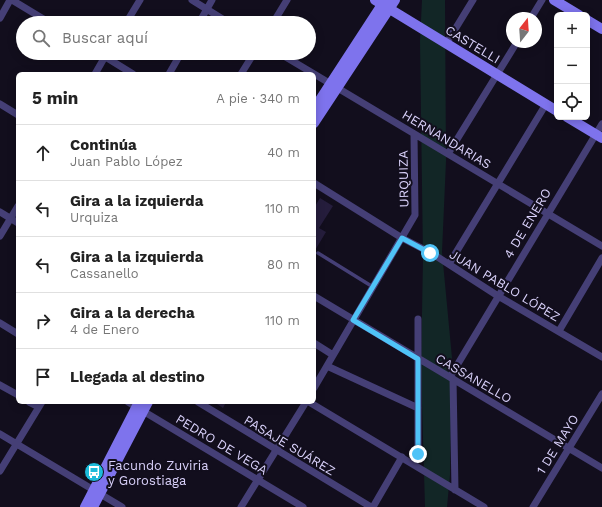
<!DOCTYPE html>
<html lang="es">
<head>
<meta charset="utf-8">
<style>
  :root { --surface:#fff; --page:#f6f6f6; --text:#222; --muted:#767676; --line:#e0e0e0 }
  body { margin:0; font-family:"Work Sans",sans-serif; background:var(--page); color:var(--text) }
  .controls { position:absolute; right:12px; top:12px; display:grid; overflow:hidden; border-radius:6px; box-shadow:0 2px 10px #0003 }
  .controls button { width:36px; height:36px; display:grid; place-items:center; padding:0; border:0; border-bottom:1px solid var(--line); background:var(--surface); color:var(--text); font:20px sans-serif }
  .compass { position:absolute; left:506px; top:12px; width:36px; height:36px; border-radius:50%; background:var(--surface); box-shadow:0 2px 10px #0003; rotate:17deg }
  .stop { position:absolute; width:12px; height:12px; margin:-9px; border:3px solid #4fc3f7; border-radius:50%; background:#fff }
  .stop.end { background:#4fc3f7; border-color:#fff; box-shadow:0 1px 4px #0008 }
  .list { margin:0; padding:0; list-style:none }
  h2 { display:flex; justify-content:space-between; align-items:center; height:52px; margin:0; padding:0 16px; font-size:17px }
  h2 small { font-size:13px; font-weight:400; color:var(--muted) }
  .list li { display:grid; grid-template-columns:26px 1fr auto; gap:12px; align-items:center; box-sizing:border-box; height:56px; padding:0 16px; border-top:1px solid var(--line) }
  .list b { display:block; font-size:15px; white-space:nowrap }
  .list p { margin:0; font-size:13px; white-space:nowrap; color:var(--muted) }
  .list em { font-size:13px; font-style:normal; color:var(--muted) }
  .icon { flex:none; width:22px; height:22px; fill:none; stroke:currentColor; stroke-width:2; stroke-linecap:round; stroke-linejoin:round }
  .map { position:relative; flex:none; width:602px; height:507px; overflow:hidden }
  .search { position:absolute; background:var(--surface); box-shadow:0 2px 10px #0003; left:16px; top:16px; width:300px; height:44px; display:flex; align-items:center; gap:10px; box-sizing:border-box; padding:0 14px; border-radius:22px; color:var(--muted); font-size:15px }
  .panel { position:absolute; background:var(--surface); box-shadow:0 2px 10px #0003; left:16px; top:72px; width:300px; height:332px; border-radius:6px }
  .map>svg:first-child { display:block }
  .green { fill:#122626 }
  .building { fill:#251d3c }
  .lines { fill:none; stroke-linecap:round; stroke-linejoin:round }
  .lane { stroke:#453f76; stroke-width:3.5 }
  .street { stroke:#453f76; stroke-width:7 }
  .secondary { stroke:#7e73ed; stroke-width:10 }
  .route { stroke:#4fc3f7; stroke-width:5 }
  .labels { text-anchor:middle; stroke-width:4; stroke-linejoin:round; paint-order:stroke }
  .street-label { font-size:13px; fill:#d8d0f9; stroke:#120e1d }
  .poi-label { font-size:13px; fill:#d8d0f9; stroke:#120e1d; text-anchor:start }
</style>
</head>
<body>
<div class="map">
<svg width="602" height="507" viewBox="0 0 602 507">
  <rect width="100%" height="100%" fill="#120e1d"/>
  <path class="green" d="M422 0H445L446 161 442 252 452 358 450 475 447 507H425L421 369 423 258 420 41Z"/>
  <path class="building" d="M320 198 333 206 319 228 326 232 314 252V208Z
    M214 402H226L223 408Z"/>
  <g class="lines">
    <path class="lane" d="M318 253 373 287"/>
    <path class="street" d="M12 0 50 23
      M192 0 229 23
      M0 18 10 0
      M531 18 542 0
      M126 23 140 0
      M199 23 212 0
      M273 23 287 0
      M446 44 473 0
      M99 53 133 74
      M279 53 602 246
      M95 74 107 53
      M169 74 181 53
      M241 74 254 53
      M0 104 18 115
      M448 154 517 42
      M314 183 402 238 433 254 498 296 602 357
      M0 212 18 223
      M0 236 18 206
      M449 264 546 104
      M314 296 602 468
      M0 323 18 334
      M559 331 602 258
      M314 343 333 355
      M327 366 418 408
      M450 377 602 124
      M453 379 455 490
      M0 385 18 395
      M314 388 415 215 414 134
      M29 402 39 407
      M128 402 303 507
      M198 402 371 507
      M309 402 484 507
      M0 434 122 507
      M414 465 418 454V319
      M0 471 42 402
      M241 507 306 402
      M373 507 402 457
      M533 507 602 394"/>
    <path class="secondary" d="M375 0 557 111
      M554 0 579 15
      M587 20 602 29
      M314 109 385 0
      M567 117 602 138
      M314 123 395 0
      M85 507 139 402
      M93 507 148 402"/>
  </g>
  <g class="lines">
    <path class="route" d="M418 454V359L353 320 402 238 430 253"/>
  </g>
  <defs>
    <symbol id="bus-disc" viewBox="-11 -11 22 22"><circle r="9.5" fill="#1cbbda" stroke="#120e1d"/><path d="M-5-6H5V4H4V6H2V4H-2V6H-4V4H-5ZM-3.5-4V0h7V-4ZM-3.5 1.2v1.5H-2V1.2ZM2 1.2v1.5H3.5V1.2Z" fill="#fff"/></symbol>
  </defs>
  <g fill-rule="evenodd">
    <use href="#bus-disc" x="83" y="461" width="22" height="22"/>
  </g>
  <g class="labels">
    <g class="street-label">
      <text transform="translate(473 44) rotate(31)" y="5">CASTELLI</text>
      <text transform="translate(447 139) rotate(31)" y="5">HERNANDARIAS</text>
      <text transform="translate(403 179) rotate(-91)" y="5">URQUIZA</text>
      <text transform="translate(527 223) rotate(-59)" y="5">4 DE ENERO</text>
      <text transform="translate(505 285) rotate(31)" y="5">JUAN PABLO LÓPEZ</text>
      <text transform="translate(474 378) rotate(30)" y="5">CASSANELLO</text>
      <text transform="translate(222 444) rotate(31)" y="5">PEDRO DE VEGA</text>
      <text transform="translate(557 444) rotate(-58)" y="5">1 DE MAYO</text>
      <text transform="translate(290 445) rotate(31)" y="5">PASAJE SUÁREZ</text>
    </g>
    <g class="poi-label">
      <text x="108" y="470">Facundo Zuviria<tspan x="108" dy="15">y Gorostiaga</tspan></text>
    </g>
  </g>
</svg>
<div class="controls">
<button>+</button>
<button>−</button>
<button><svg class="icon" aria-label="locate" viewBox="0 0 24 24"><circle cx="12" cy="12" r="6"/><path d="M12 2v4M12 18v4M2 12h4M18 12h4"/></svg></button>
</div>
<svg class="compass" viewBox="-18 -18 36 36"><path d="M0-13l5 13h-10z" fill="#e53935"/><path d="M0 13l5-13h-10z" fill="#767676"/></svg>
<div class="stop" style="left:430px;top:253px"></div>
<div class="stop end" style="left:418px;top:454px"></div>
<div class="search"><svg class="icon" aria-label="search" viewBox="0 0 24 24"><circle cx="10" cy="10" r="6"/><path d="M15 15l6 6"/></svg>Buscar aquí</div>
<section class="panel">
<h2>5 min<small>A pie · 340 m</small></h2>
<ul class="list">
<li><svg class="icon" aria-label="ahead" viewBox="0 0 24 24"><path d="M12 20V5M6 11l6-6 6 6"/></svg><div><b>Continúa</b><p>Juan Pablo López</p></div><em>40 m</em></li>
<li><svg class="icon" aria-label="left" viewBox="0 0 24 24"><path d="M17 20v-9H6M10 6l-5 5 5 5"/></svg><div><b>Gira a la izquierda</b><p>Urquiza</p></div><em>110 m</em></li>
<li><svg class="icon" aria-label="left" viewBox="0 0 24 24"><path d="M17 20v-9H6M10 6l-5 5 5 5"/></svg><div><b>Gira a la izquierda</b><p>Cassanello</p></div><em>80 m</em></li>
<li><svg class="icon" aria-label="right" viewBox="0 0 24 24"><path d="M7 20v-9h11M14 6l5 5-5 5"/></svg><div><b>Gira a la derecha</b><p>4 de Enero</p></div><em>110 m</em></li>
<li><svg class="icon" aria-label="arrive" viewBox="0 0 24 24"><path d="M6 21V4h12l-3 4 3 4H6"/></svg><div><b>Llegada al destino</b></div></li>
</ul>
</section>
</div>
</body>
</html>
